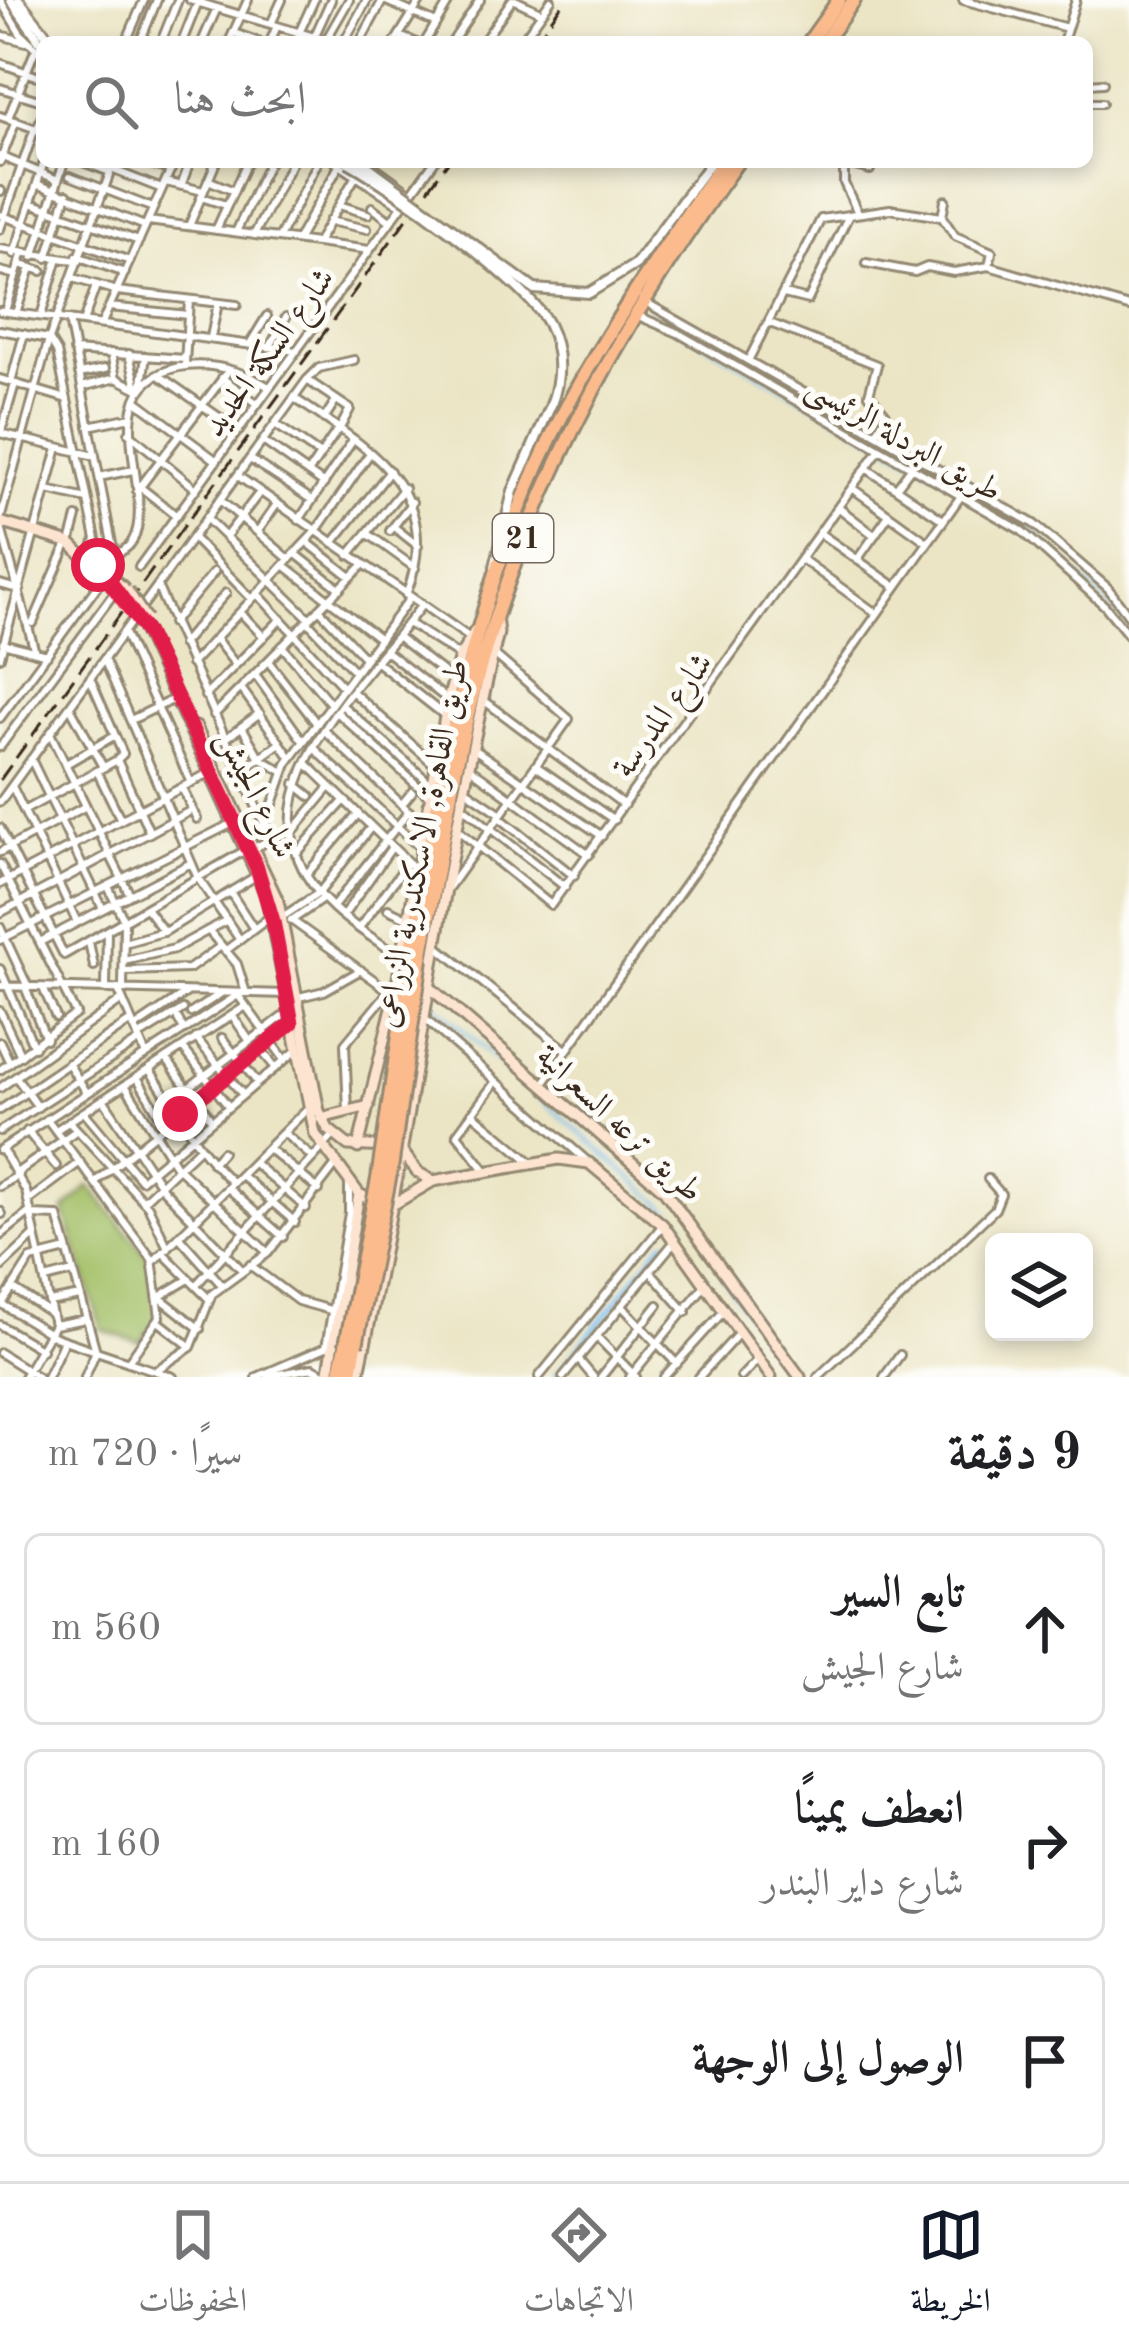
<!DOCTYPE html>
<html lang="ar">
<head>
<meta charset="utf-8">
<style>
  :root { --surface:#fff; --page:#f6f6f6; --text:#202124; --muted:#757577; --line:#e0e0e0; --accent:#111827 }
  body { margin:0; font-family:"Old Standard TT",Amiri,serif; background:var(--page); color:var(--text); direction:rtl }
  .controls { position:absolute; right:36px; bottom:36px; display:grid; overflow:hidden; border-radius:18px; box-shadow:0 6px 18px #0003 }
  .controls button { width:108px; height:108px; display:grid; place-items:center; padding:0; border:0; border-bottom:3px solid var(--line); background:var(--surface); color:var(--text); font:60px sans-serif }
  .stop { position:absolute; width:36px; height:36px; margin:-27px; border:9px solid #e11d48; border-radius:50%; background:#fff }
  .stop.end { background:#e11d48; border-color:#fff; box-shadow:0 3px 12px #0008 }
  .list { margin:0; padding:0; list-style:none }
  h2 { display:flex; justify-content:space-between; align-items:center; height:156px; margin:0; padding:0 48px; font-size:51px }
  h2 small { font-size:39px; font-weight:400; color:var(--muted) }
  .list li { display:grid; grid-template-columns:78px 1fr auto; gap:36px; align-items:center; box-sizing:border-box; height:192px; margin:0 24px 24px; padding:0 24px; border:3px solid var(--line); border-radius:18px }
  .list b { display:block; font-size:45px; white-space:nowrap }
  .list p { margin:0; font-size:39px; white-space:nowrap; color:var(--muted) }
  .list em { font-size:39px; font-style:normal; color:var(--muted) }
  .icon { flex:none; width:66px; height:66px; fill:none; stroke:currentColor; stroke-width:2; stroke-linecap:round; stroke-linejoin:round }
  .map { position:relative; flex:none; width:1129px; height:1377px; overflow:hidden; direction:ltr }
  .search { position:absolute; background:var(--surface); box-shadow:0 6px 18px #0003; left:36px; right:36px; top:36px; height:132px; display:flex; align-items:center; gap:30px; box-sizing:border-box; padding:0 42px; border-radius:18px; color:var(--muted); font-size:45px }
  .sheet { height:804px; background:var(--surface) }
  nav { display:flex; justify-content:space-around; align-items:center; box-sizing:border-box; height:168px; border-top:3px solid var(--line); background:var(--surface); font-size:33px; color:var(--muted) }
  nav a { display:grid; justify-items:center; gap:6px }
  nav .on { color:var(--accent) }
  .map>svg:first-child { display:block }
  .green { fill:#a3bf66; stroke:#6f7442; stroke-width:3 }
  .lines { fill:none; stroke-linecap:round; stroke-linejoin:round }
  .stream { stroke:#78beef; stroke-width:3 }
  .canal { stroke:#78beef; stroke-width:6 }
  .minor-casing { stroke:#938872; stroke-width:12 }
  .tertiary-casing { stroke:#938872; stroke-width:14 }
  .secondary-casing { stroke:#938872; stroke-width:15 }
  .trunk-casing { stroke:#938872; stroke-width:18 }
  .minor { stroke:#fff; stroke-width:6 }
  .tertiary { stroke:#fff; stroke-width:8 }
  .secondary { stroke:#fde4d1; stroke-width:9 }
  .trunk { stroke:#fbbb8d; stroke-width:12 }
  .rail { stroke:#3b2a1e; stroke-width:3; stroke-dasharray:18 9; stroke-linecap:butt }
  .tertiary-bridge-casing { stroke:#938872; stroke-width:14; stroke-linecap:butt }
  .secondary-bridge-casing { stroke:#938872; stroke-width:15; stroke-linecap:butt }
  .trunk-bridge-casing { stroke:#938872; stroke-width:18; stroke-linecap:butt }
  .tertiary-bridge { stroke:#fff; stroke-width:8 }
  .secondary-bridge { stroke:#fde4d1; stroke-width:9 }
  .trunk-bridge { stroke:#fbbb8d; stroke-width:12 }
  .route { stroke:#e11d48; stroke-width:15 }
  .labels { text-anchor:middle; stroke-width:10; stroke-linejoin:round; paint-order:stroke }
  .shield { fill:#fdfcf7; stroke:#75695f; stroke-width:3 }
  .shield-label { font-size:30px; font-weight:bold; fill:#3b2a1e }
  .street-label { font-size:33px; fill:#3b2a1e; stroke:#fdfcf7 }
</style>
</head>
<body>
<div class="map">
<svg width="1129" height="1377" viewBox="0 0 1129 1377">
  <rect width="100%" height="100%" fill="#fdfcf7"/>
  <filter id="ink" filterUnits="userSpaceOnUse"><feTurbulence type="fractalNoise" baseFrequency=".00833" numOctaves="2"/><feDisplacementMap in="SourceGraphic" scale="24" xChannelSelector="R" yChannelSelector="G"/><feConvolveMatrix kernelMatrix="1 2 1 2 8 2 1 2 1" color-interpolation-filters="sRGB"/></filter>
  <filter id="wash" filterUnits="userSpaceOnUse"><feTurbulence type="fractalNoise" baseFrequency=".004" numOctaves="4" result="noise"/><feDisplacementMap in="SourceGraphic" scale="48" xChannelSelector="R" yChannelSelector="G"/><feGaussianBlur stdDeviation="2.7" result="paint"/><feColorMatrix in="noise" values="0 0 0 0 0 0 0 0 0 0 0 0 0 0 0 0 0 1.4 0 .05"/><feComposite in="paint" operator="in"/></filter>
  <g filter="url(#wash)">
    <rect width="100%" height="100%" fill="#ebe5c5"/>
    <path class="green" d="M89 1186 150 1259 159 1318 139 1342 102 1330 64 1211Z"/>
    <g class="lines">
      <path class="stream" d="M646 311 1023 521 1129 624
        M433 1004 684 1224
        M721 1275 789 1377"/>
      <path class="canal" d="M556 1377 665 1242"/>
    </g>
  </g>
  <g filter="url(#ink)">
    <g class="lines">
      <defs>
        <path id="minor" d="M0 0 20 33 42 54
          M190 0 331 42
          M384 0 436 23
          M515 0 542 13
          M963 0 1067 28
          M271 24 282 0
          M234 33 259 42
          M0 35 26 42
          M399 36 415 42
          M326 40 349 0
          M126 42 144 0
          M140 42 157 0
          M161 42 178 0
          M182 42 198 2
          M202 42 217 8
          M229 42 248 0
          M270 42 277 26
          M295 42 314 0
          M312 42 331 0
          M344 42 367 0
          M360 42 383 0
          M395 42 421 0
          M425 42 450 0
          M452 42 480 0
          M483 42 512 0
          M521 42 551 0
          M1063 42 1076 0
          M0 63 42 78
          M1087 84 1103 83
          M0 88 42 101
          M1087 103H1102
          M0 116 42 131
          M8 118 36 48
          M37 129 42 116
          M0 156 58 180
          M0 162 16 121
          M83 162 110 172
          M142 162 171 170
          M335 162 402 206
          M844 162V183L858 213
          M844 163 870 170
          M375 167 411 193
          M111 169 162 189
          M70 176 153 208
          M208 180 234 191
          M166 182 203 191
          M37 184 145 226
          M181 186 190 162
          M0 191H1
          M201 197 226 205
          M31 203 139 241
          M339 205 368 214
          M372 207 390 221
          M0 215 130 261
          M942 217 955 236 992 252 989 266 1129 307
          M148 221 370 250
          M329 221 367 229
          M189 226 216 162
          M0 229 35 128
          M216 230 247 162
          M236 232 269 162
          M254 235 292 162
          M279 238 318 162
          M298 239 340 164
          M317 243 357 174
          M0 249 79 261
          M14 254 44 162
          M77 256 125 273
          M33 257 64 162
          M47 258 67 194
          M866 263 915 272 927 267 954 272 989 266
          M19 264 42 271
          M0 271 16 275
          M73 278 117 291 237 305
          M784 294 808 300 849 215
          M647 303 1034 524 1108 588 1129 616
          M109 307 188 315
          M0 311 297 351
          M5 311 22 255
          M16 313 31 268
          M636 315 678 333 1022 531 1105 606 1129 636
          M41 316 58 258
          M69 320 114 554
          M83 322 96 286
          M102 323 174 162
          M770 323 877 365 869 394 886 414 877 432
          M0 330 49 339
          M211 337 218 303
          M49 339 57 352 96 539 89 558
          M251 342 267 316
          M271 345 286 317
          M74 351 185 359
          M129 354 137 388
          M749 359 821 219 890 209 942 217 945 200
          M185 363 189 300
          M79 374 105 369
          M160 376 239 431
          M116 378 140 390
          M222 378 258 404
          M0 379 67 399
          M307 380 350 409 340 428
          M11 382 24 334
          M82 387 116 378 111 353
          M141 390 146 356
          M294 398C370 449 446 491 406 595
          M138 402 217 461
          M324 419 336 400
          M275 424 320 455
          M89 426 131 417
          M1 432 15 384
          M0 433 95 456
          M129 433 196 489
          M263 441 324 484
          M250 459 312 500
          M866 468 943 520
          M308 473 338 429
          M238 476 470 638
          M99 477 133 470
          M140 487 177 516
          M852 488 927 542
          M896 488 911 468
          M47 490 87 499
          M137 491 229 370
          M220 500 289 559
          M839 508 874 535
          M207 519 310 619
          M0 520 49 339 114 162
          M299 520 353 440
          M0 524 35 652
          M394 527 418 546
          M258 531 277 504
          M390 531 412 502
          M367 533 415 568
          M821 534 896 587
          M227 535 260 492
          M193 538 252 599
          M307 542 351 577
          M70 543 77 517
          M333 543 390 471
          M296 554 340 589
          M349 555 404 488
          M803 560 877 614
          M857 560 889 515
          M93 561C106 557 126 554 133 540 158 494 89 386 179 367 210 361 243 371 269 387
          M284 565 380 639
          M139 567 434 162
          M0 584 20 590
          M158 588 270 837
          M257 593 343 687
          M319 609 365 658
          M240 612 264 637
          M308 622 355 672
          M33 623 68 542
          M172 623 214 572
          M408 623 460 656
          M124 633 191 783
          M398 637 452 679
          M215 638 235 664
          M3 643 47 655
          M182 644 226 593
          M282 646 330 703
          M387 652 448 700
          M0 657 58 448
          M104 659 198 878 240 940
          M268 661 317 724
          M378 663 444 715
          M191 664 316 531 370 453
          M255 674 303 741
          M90 678 123 754 117 760
          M241 688 291 758
          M355 694 435 765
          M205 696 281 619
          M482 699 624 805
          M70 707 103 767
          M344 707 431 784
          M339 714 429 796
          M214 715 363 565
          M0 718 104 577
          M131 720 176 698
          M242 727 260 758 282 771
          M326 732 423 825
          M50 733 130 895
          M225 739 260 713
          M0 747 117 589
          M314 748 419 847
          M474 749 602 836
          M31 759 103 909
          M117 760 150 833
          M306 763 415 869
          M66 764 114 736
          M536 766 614 820
          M470 768 589 855
          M97 771 121 820
          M240 772 280 743
          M295 784 310 796
          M12 786 77 922
          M182 788 197 819
          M466 790 500 813
          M0 802 307 380 319 368 354 360
          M402 804 412 792
          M463 807 565 887
          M25 810 117 760
          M499 817 574 876
          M0 828 64 955 244 851
          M459 831 551 905 879 450
          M248 834 266 824 287 764 410 598
          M290 835 330 787
          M254 848 289 830
          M0 852 86 806
          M296 854 344 801
          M0 864 76 1014 0 1070
          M306 875 358 814
          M0 884 209 773
          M108 886 124 921 123 989
          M449 887 569 719 494 654
          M230 892 254 929
          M333 907 409 811
          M146 908 164 932
          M388 909 407 918
          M0 913 192 810
          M343 916 392 847
          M282 917 319 893 371 827
          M291 920 392 993
          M292 920 324 898
          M0 927 28 987
          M359 928 407 864
          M209 931 237 964 246 993
          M0 940 233 823
          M40 942 191 863
          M89 942 94 966
          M124 943 166 931 256 876
          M437 946 566 1050
          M225 951 270 917
          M401 957C373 938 342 920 320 894 234 795 364 683 421 606
          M124 961 174 949 227 920
          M0 969 34 1047
          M125 971 189 969 221 946
          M0 986 287 994
          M25 987 46 1039
          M43 988 56 1017
          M106 989 107 931
          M118 989 146 1055
          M238 995 285 1060
          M299 997 324 991 361 970
          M0 1011 21 1056
          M191 1013 220 994
          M232 1015 249 1040
          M178 1019 184 1030
          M425 1019 586 1160
          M134 1028 186 993
          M138 1037 183 1009
          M196 1038 243 1095
          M222 1038 257 1082
          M0 1042 10 1063
          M183 1048 229 1107
          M260 1049 276 1068
          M166 1058 187 1088
          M68 1063 87 1093
          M149 1069C179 1113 194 1147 233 1183
          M16 1077 38 1107
          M137 1077 165 1125
          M543 1084 961 496
          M125 1085 176 1166 268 1253
          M0 1088 122 1000
          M103 1099 163 1189 242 1270
          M198 1100 212 1121
          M171 1101 290 1011
          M0 1110 131 1021
          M348 1111 345 1044 389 991
          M84 1112 141 1180 297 1050
          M472 1113 532 1163
          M47 1119 152 1259 160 1317 128 1362
          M69 1121 148 1206 168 1248
          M56 1130 246 1006
          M0 1131 139 1041
          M27 1131 56 1166
          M284 1133 313 1158
          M268 1148 319 1190
          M2 1149 26 1191 54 1325 24 1377
          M0 1150 241 993
          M212 1163 222 1152
          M254 1163 306 1208
          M486 1171 457 1134 496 1081
          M18 1172 77 1130
          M241 1175 295 1222
          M95 1182 292 1023
          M0 1186 19 1175
          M228 1188 283 1237
          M28 1201 80 1162
          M143 1201 197 1150
          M0 1211 2 1214
          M31 1215 58 1216 96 1351 85 1377
          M0 1236 31 1211
          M180 1238 221 1284
          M163 1253 209 1299
          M153 1262 308 1108
          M250 1265 298 1301 334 1311
          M0 1268 35 1235
          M650 1271 686 1312
          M45 1279 73 1272
          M189 1279 159 1297 200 1329
          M196 1285 333 1136
          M12 1288 49 1312
          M49 1302 80 1296
          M0 1303 55 1337 173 1377
          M2 1304 31 1259 67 1250
          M622 1306 677 1364
          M158 1321 191 1347
          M0 1325 42 1350
          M54 1325 86 1319
          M597 1337 636 1377
          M0 1353 38 1377
          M578 1359 593 1377
          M155 1371 191 1347 212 1294 268 1253 335 1166
          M268 1376 313 1368 328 1376
          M47 1377 64 1341
          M257 1377 326 1347 349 1213V1184
          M539 1377 662 1226
          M563 1377 675 1241
          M601 1377 658 1305
          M630 1377 705 1285
          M664 1377 724 1311
          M699 1377 739 1333
          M741 1377 758 1359
          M818 1377 995 1209 1001 1194 988 1179
          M884 1377 900 1355"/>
        <path id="tertiary" d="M11 0 42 44
          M19 0 52 42
          M636 264 711 162
          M495 567 513 491 551 405"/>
        <path id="secondary" d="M0 522 70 543 122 595
          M96 565 123 587
          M141 623 266 894 315 1134 359 1194 387 1208 433 1181 559 1159 589 1163 663 1225 771 1377
          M196 727 278 901 319 1111 328 1129 348 1145 387 1147
          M426 984 664 1190 800 1377
          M321 1118 369 1106
          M358 1148 395 995 448 700 460 656 475 631
          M403 1152 417 1172 433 1181
          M328 1377 359 1194
          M358 1377C412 1130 439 879 498 633L496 617"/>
        <path id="trunk" d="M809 42 839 0
          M824 42 854 0
          M421 959C440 861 453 760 481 664 535 478 625 318 737 162
          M410 960C441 772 475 578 566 408 612 322 668 243 723 162
          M339 1377 346 1345
          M350 1377 356 1345"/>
      </defs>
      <use href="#minor" class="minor-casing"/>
      <use href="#tertiary" class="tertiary-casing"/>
      <use href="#secondary" class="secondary-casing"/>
      <use href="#trunk" class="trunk-casing"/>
      <use href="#minor" class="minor"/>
      <use href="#tertiary" class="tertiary"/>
      <use href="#secondary" class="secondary"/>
      <use href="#trunk" class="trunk"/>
      <path class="rail" d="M535 42 565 0
        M0 780 448 162"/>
      <defs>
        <path id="tertiary-bridge" d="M348 162C392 186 527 283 548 324 561 350 561 378 551 405
          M362 162 534 289 589 293 636 264"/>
        <path id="secondary-bridge" d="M127 590 146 619"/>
        <path id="trunk-bridge" d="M346 1345 378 1179 410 960
          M356 1345 391 1169 421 959"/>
      </defs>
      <use href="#tertiary-bridge" class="tertiary-bridge-casing"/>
      <use href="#secondary-bridge" class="secondary-bridge-casing"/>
      <use href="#trunk-bridge" class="trunk-bridge-casing"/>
      <use href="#tertiary-bridge" class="tertiary-bridge"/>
      <use href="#secondary-bridge" class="secondary-bridge"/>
      <use href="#trunk-bridge" class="trunk-bridge"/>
    </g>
  </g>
  <g class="lines" filter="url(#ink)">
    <path class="route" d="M98 565 147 633 257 868 273 921 292 1023 180 1114"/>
  </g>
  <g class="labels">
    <rect class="shield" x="493" y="514" width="60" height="48" rx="9"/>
    <g class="shield-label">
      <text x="523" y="548">21</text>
    </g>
    <g class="street-label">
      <text transform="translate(267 351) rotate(-54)" y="12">شارع السكة الحديد</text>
      <text transform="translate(905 437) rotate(30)" y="12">طريق البردلة الرئيسى</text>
      <text transform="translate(661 714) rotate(-54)" y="12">شارع المدرسة</text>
      <text transform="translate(258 793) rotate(64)" y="12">شارع الجيش</text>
      <text transform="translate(420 843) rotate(-79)" y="12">طريق القاهرة, الاسكندرية الزراعى</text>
      <text transform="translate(621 1122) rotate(43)" y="12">طريق ترعه السعرانية</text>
    </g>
  </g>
</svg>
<div class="controls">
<button><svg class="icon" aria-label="layers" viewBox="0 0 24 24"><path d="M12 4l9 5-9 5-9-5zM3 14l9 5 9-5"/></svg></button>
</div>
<div class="stop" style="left:98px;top:565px"></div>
<div class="stop end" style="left:180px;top:1114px"></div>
<div class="search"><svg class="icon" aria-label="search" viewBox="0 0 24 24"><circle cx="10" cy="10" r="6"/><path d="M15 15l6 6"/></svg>ابحث هنا</div>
</div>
<section class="sheet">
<h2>9 دقيقة<small>سيرًا · 720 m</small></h2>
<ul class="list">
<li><svg class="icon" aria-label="ahead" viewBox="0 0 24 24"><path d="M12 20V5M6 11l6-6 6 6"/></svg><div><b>تابع السير</b><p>شارع الجيش</p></div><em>560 m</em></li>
<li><svg class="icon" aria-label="right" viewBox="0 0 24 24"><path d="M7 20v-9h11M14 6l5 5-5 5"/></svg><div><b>انعطف يمينًا</b><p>شارع داير البندر</p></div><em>160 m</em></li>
<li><svg class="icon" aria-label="arrive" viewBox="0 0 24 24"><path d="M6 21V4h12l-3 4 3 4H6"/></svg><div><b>الوصول إلى الوجهة</b></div></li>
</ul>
</section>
<nav>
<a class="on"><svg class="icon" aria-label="map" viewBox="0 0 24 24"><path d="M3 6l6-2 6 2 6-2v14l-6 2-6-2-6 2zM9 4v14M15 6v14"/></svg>الخريطة</a>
<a><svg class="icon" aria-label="directions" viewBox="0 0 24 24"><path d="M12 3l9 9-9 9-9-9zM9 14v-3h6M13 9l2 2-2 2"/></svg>الاتجاهات</a>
<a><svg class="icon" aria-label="saved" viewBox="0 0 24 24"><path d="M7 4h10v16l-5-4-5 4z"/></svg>المحفوظات</a>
</nav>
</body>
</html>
